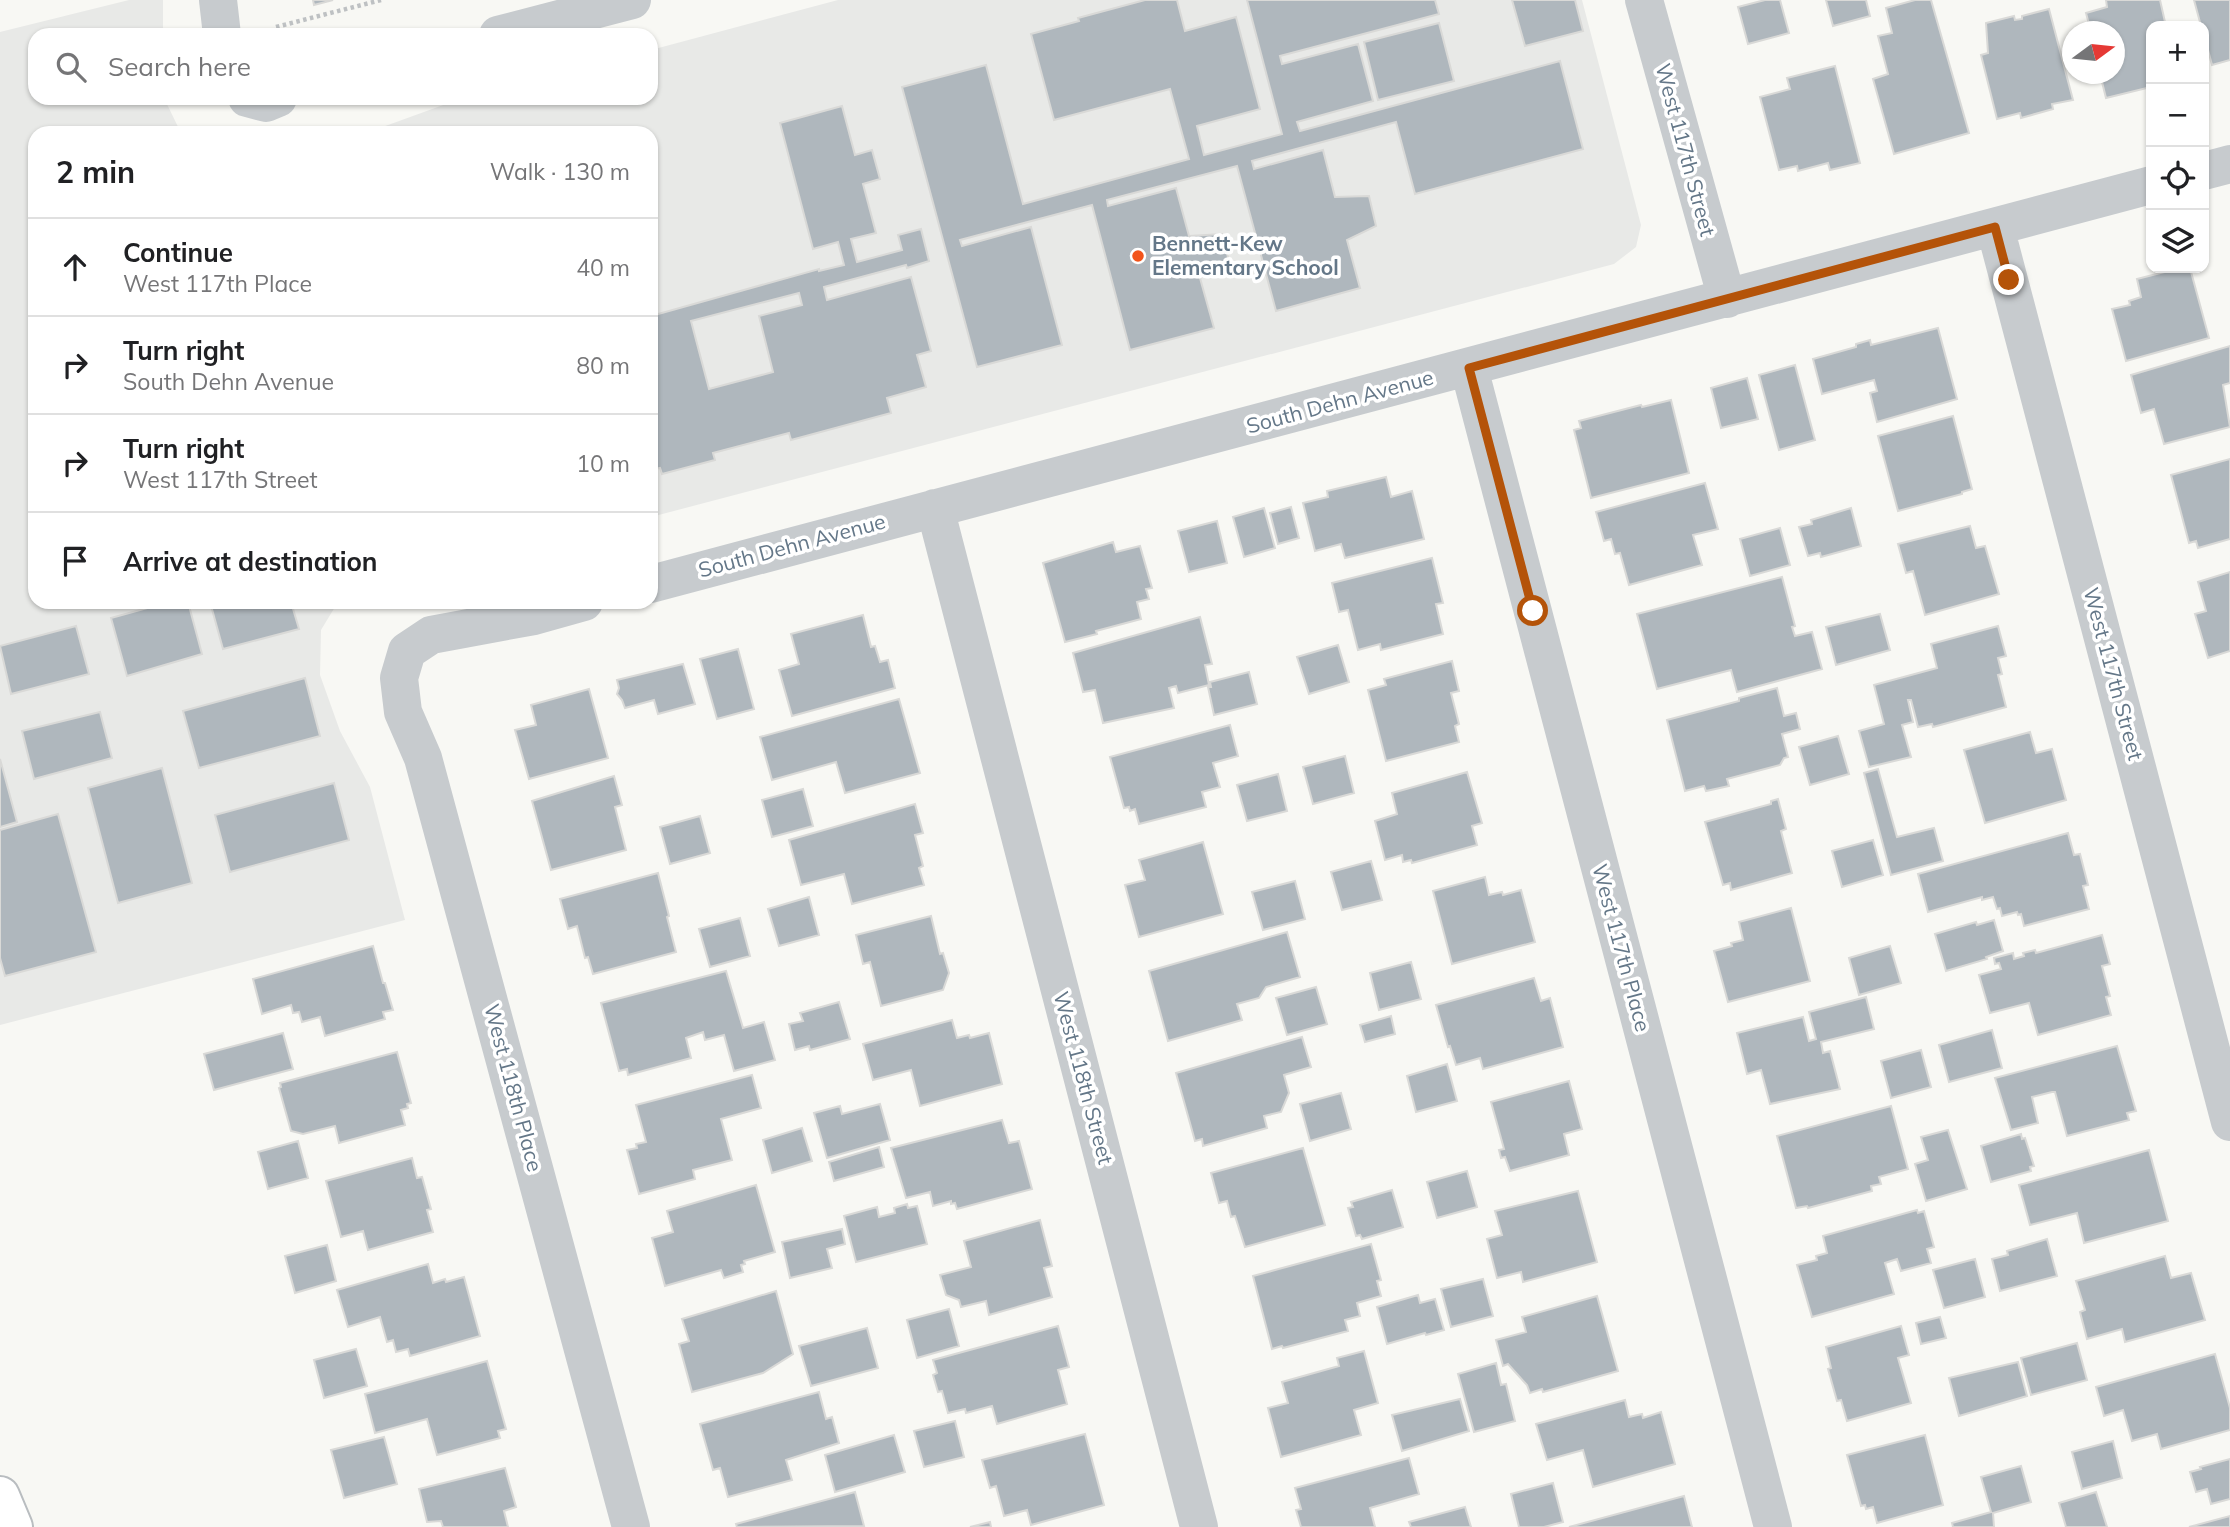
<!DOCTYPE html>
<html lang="en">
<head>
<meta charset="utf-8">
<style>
  :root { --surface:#fff; --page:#f2f2f2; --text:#202124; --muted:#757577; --line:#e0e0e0 }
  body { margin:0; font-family:Mulish,sans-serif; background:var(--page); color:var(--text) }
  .controls { position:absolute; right:21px; top:21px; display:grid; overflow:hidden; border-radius:14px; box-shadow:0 2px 5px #0004 }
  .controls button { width:63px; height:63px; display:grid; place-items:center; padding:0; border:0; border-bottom:2px solid var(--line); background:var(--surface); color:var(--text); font:35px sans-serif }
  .compass { position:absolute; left:2062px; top:21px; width:63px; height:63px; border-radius:50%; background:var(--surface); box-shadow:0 2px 5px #0004; rotate:75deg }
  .stop { position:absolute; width:21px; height:21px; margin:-16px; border:5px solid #b45309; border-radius:50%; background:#fff }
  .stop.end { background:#b45309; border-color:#fff; box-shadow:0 2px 7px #0008 }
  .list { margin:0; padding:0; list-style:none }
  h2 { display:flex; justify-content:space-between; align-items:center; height:91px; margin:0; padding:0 28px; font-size:30px }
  h2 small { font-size:23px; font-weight:400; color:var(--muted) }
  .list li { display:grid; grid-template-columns:46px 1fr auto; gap:21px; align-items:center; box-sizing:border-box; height:98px; padding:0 28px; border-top:2px solid var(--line) }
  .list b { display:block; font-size:26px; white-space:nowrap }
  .list p { margin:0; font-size:23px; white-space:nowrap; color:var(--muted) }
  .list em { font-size:23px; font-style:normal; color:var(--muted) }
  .icon { flex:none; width:38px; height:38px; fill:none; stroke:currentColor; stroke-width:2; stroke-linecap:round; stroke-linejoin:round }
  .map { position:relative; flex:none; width:2230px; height:1527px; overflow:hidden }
  .search { position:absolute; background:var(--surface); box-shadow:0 2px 5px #0004; left:28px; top:28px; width:630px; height:77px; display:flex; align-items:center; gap:18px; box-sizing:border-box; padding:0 24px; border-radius:21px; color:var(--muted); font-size:26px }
  .panel { position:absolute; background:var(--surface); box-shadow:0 2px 5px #0004; left:28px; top:126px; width:630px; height:483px; border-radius:21px }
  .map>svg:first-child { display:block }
  .built { fill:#e8e9e7 }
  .building { fill:#afb7bd; stroke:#d9d9d7; stroke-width:2; fill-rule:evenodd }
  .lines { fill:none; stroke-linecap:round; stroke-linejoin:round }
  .highway-casing { stroke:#b9bdc0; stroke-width:42 }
  .path { stroke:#bec1c3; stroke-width:4.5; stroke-dasharray:3.5 3.5; stroke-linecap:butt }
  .minor { stroke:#c7cbce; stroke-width:38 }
  .highway { stroke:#fff; stroke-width:38 }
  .route { stroke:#b45309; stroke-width:9 }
  .poi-dot { fill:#f2531a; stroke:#fff; stroke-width:2.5 }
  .labels { text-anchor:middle; stroke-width:7; stroke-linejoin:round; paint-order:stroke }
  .street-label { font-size:21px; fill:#647788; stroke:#fff }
  .poi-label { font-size:21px; font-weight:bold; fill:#647788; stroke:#fff; text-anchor:start }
</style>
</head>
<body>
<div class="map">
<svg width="2230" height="1527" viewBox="0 0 2230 1527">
  <rect width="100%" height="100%" fill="#f8f8f4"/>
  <path class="built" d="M129 0H163V35H35V98H164L181 133H35V602H338L321 630 320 675 340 731 370 787 405 920 0 1025V32Z
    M838 0H1582L1641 225 1636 247 1614 264 651 517V133H366L446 104 469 98H651V50Z"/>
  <path class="building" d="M313 0H333L314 5Z
    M1145 0H1177L1185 31 1236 17 1260 109 1197 126 1204 155 1282 134 1247 0H1435L1439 14 1280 56 1282 64 1358 44 1373 101 1297 122 1300 131 1560 61 1583 149 1415 194 1396 122 1252 161 1254 169 1323 150 1335 197 1369 196 1376 226 1347 240 1360 288 1276 311 1237 166 1107 200 1108 206 1176 188 1189 236 1222 234 1230 265 1200 278 1214 328 1130 350 1092 205 960 240 962 246 1031 227 1062 345 977 367 902 87 986 65 1023 204 1189 159 1170 89 1054 120 1031 34 1079 21 1078 18Z
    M1512 0H1575L1583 31 1525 46Z
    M1765 0H1780L1789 33 1748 44 1738 7Z
    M1826 0H1866L1870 16 1833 26Z
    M1915 0H1931L1969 133 1894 154 1873 79 1888 74 1878 36 1892 33 1886 8Z
    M2106 0H2160L2165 22H2169L2170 26H2151V87L2106 98 2100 74H2114V32H2091L2086 13 2107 7Z
    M2194 0H2230V60L2212 65 2204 35V26H2201Z
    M2049 9 2073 100 2052 104 2053 109 2021 118 2020 113 1997 119 1981 55 1988 53 1986 23 2014 16 2015 20 2022 19V16Z
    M1439 23 1454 81 1378 100 1364 42Z
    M1835 66 1860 163 1830 170 1828 163 1798 171 1797 166 1779 170 1760 97 1790 89 1787 78Z
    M842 106 855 155 872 150 880 179 863 184 876 233 851 239 857 262 902 250 898 235 921 229 929 261 907 268 906 265 824 287 827 300 911 277 931 351 917 355 926 387 887 398 891 413 791 440 789 433 713 453 715 460 662 474 660 468 651 470V316L819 269V271L844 265 838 242 813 249 780 123ZM799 293 802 305 759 316 773 372 709 389 691 321Z
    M2180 268H2190L2209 338 2126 361 2112 309 2130 305 2129 301 2141 297 2137 279Z
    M1938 328 1957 399 1877 422 1870 393 1877 391 1874 380 1822 394 1813 359 1856 347V344L1870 340 1871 345Z
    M2230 346V383L2223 385 2230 427 2164 444 2154 409 2141 413 2131 375Z
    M1795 365 1815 440 1779 450 1759 375Z
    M1747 378 1758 419 1721 428 1711 388Z
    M1671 400 1689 473 1591 498 1574 430 1581 428 1579 421 1641 405 1642 407Z
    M1953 416 1972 489 1962 492V494L1898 511 1878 436Z
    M2230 459V539L2198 548 2196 541 2189 543 2171 475Z
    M1386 477 1391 497 1412 491 1424 539 1345 558 1341 544 1315 551 1303 503 1328 497 1327 491Z
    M1705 483 1718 529 1693 535 1702 565 1629 585 1620 553 1615 554 1611 539 1604 541 1596 512Z
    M1291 507 1299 538 1278 544 1270 513Z
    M1264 508 1275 548 1244 557 1233 517Z
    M1851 508 1861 546 1821 557 1820 553 1808 556 1799 527 1812 524 1811 520Z
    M1217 521 1227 563 1189 572 1178 531Z
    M1970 526 1976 548 1985 546 1999 594 1925 615 1913 571 1906 573 1898 544Z
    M1780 528 1790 565 1750 576 1740 539Z
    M1113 542 1116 552 1140 546 1152 588 1146 589 1149 599 1137 602 1141 619 1096 631 1097 634 1065 642 1043 563Z
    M1432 558 1443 603 1436 604 1443 634 1381 650 1380 644 1358 650 1348 610 1339 612 1332 583Z
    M2230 572V651L2208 658 2195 614 2206 611 2198 582Z
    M1782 577 1795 626 1792 627 1795 636 1812 632 1822 669 1737 692 1731 670 1657 689 1637 614Z
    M169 602H188L202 654 127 676 111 618Z
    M210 602H291L299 629 223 649Z
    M1880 614 1890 650 1836 665 1826 627Z
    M863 615 871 647 875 646 880 662 888 660 895 688 792 716 779 670 799 664 791 634Z
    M1200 617 1212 664 1205 665 1209 685 1178 693 1176 686 1169 688 1174 708 1103 723 1095 690 1083 692 1073 653Z
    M76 626 89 674 11 694 0 646Z
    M1998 626 2006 656 1998 658 2002 674 1998 675 2006 707 1933 727 1932 724 1918 727 1911 700H1908L1913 722 1902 725 1911 757 1869 767 1859 731 1884 724 1874 685 1937 668 1931 644Z
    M1338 645 1349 682 1309 694 1297 657Z
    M738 649 754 709 717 719 700 659Z
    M1452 661 1459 691 1451 693 1459 724 1455 726 1459 742 1386 761 1368 690 1386 685 1384 679Z
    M683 664 695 704 658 714 654 700 625 708 622 700 617 694 619 688 617 680Z
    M1249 672 1257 704 1214 715 1208 687H1211L1210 682Z
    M305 678 320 736 199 768 183 711Z
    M1777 688 1784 716 1796 713 1800 729 1782 734 1788 757 1784 758 1780 765 1727 779 1729 786 1706 791 1704 786 1685 791 1667 720 1739 701V698Z
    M589 689 608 758 529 779 515 730 536 725 531 705Z
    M899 699 920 773 845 793 836 762 772 780 760 737Z
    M100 712 112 758 34 779 22 731Z
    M1230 725 1238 756 1213 763 1220 787 1202 792 1206 807 1139 824 1135 809 1130 811 1129 807 1124 808 1110 757Z
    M2030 732 2036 753 2052 749 2066 800 1985 823 1964 750Z
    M1838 736 1849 774 1810 785 1799 747Z
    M1345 756 1354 793 1313 804 1303 767Z
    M0 759 17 822 0 827Z
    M162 768 192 883 118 903 88 788Z
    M1878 769 1897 837 1934 828 1943 861 1891 875 1864 773Z
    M1467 772 1482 823 1472 826 1477 845 1412 863 1411 860 1403 862 1402 855 1385 860 1375 821 1397 814 1392 793Z
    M1278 774 1287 811 1247 821 1237 785Z
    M614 776 622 805 615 807 626 850 551 870 532 801Z
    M334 783 349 840 230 872 215 815Z
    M803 789 813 826 772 837 762 800Z
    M1778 799 1786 829 1781 831 1792 873 1731 890 1730 883 1723 885 1705 822 1771 804V801Z
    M915 804 923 833 915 835 923 866 919 868 924 885 852 904 844 874 801 885 789 840Z
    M58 814 96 952 5 976 0 958V830Z
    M700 816 710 853 670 864 660 827Z
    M2068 833 2074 855 2080 854 2088 885 2083 886 2089 909 2024 926 2021 914 2018 915 2017 912 2002 916 2000 908 1997 909 1993 897 1982 900V897L1928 912 1918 874Z
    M1873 840 1883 875 1842 887 1832 851Z
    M1203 842 1223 914 1139 937 1125 885 1145 880 1139 860Z
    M1371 861 1382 900 1342 910 1331 872Z
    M658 873 669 916 667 917 676 952 593 974 588 957 585 958 577 926 568 929 560 899Z
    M1485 877 1489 895 1502 892 1503 895 1521 890 1535 942 1452 964 1433 891Z
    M1295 881 1305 919 1263 930 1252 892Z
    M809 897 819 935 779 946 768 909Z
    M1791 908 1810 981 1728 1002 1714 951 1732 946 1731 943 1743 940 1739 922Z
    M931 916 940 954 943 953 949 973 943 990 881 1006 870 962 863 964 856 935Z
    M740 918 750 956 710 967 699 929Z
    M1994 920 2003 951 1986 957 1987 959 1946 971 1935 934 1976 922 1977 925Z
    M1287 932 1300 977 1266 987 1259 998 1237 1004 1242 1020 1168 1041 1149 971Z
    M2102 935 2110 964 2102 966 2110 996 2106 997 2111 1015 2038 1035 2029 1003 1990 1013 1979 975 2001 969 1999 963 1995 964 1994 958 2013 953 2014 959 2024 956 2023 953 2035 950 2036 953Z
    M373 946 383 983H385L393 1010 383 1012 385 1019 325 1036 320 1017 302 1022 299 1012 293 1013 291 1005 262 1014 253 979Z
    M1890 946 1901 983 1859 995 1849 958Z
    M1411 962 1421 999 1379 1010 1370 973Z
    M726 971 743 1028 764 1022 775 1060 734 1071 724 1035 705 1040 703 1032 686 1038 691 1058 628 1075 627 1069 619 1071 601 1003Z
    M1534 978 1541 1001 1550 998 1563 1047 1483 1069 1480 1058 1456 1065 1450 1046 1448 1047 1436 1005Z
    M1316 987 1327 1024 1287 1035 1276 998Z
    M1866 997 1874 1029 1821 1042 1823 1053 1830 1051 1840 1089 1770 1104 1761 1070 1747 1074 1737 1033 1803 1017 1809 1041 1816 1039 1809 1012Z
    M839 1002 850 1039 810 1050 809 1046 795 1050 789 1024 803 1021 800 1013Z
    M1391 1016 1395 1034 1365 1042 1360 1025Z
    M952 1020 957 1038 969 1035 970 1038 989 1033 1002 1084 920 1106 911 1070 873 1080 863 1044Z
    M1992 1030 2002 1068 1949 1082 1939 1045Z
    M283 1033 293 1069 214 1090 204 1054Z
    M1302 1037 1311 1067 1284 1075 1289 1093 1281 1112 1264 1116 1267 1128 1203 1146 1202 1139 1195 1141 1176 1073Z
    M2117 1046 2136 1111 2127 1113 2129 1120 2067 1136 2055 1092H2052L2032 1097 2038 1123 2011 1130 1995 1078Z
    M1921 1050 1931 1087 1891 1098 1881 1061Z
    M397 1052 411 1103 407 1104 408 1108 401 1110 405 1125 339 1143 335 1126 303 1134 291 1131 279 1088 281 1087 280 1083Z
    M1447 1064 1457 1101 1416 1112 1407 1076Z
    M752 1075 761 1108 721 1119 732 1160 693 1170 695 1179 639 1194 627 1150 637 1148 636 1144 646 1142 636 1105Z
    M1569 1081 1582 1129 1564 1134 1569 1155 1510 1171 1505 1157 1501 1158 1499 1150 1504 1149 1491 1102Z
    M1341 1093 1351 1129 1310 1141 1300 1104Z
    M880 1104 890 1140 827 1158 814 1113 840 1106 842 1114Z
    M1891 1106 1908 1169 1879 1177 1881 1184 1871 1186 1872 1191 1808 1208 1807 1206 1796 1208 1777 1136Z
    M1002 1120 1009 1143 1019 1141 1032 1189 957 1209 955 1203 951 1204V1201L933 1206 930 1192 906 1198 891 1148Z
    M802 1128 812 1161 772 1173 763 1140Z
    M1948 1130 1967 1189 1926 1201 1915 1164 1928 1160 1921 1137Z
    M2021 1134 2022 1139 2025 1138 2034 1166 2030 1167 2031 1171 1991 1182 1981 1146Z
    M298 1141 308 1178 268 1189 258 1152Z
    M879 1147 884 1167 834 1181 829 1162Z
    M1303 1148 1325 1225 1245 1247 1235 1216 1231 1217 1227 1201 1219 1203 1211 1173Z
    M2149 1150 2168 1221 2084 1243 2077 1213 2030 1225 2019 1185Z
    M412 1158 417 1178 422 1177 431 1209 427 1210 433 1232 368 1250 363 1231 341 1237 326 1181Z
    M1467 1171 1477 1207 1437 1218 1427 1182Z
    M756 1185 775 1252 744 1261 745 1264 741 1265 743 1272 724 1278 721 1270 665 1286 652 1238 673 1232 667 1211Z
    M1392 1190 1403 1227 1362 1239 1360 1235 1356 1236 1348 1208 1353 1207 1351 1202Z
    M1578 1191 1597 1262 1523 1282 1521 1272 1497 1278 1487 1239 1502 1235 1495 1211Z
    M907 1204 908 1208 917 1206 927 1244 856 1262 844 1216 877 1207 879 1217 895 1213 894 1208Z
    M1917 1210 1918 1213 1924 1211 1934 1247 1927 1249 1931 1263 1901 1271 1897 1259 1885 1263 1894 1294 1812 1317 1797 1265 1817 1260 1816 1256 1827 1253 1823 1236Z
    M1040 1220 1052 1266 1044 1268 1052 1297 989 1315 986 1301 961 1307 959 1300 946 1295 940 1275 971 1267 964 1241Z
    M842 1229 845 1244 827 1249 832 1268 790 1278 782 1242Z
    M2047 1239 2057 1276 2000 1291 1992 1259 2008 1255 2007 1251Z
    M1371 1244 1381 1280 1377 1281 1381 1296 1357 1303 1360 1316 1345 1320 1348 1331 1283 1348 1282 1346 1272 1349 1253 1276Z
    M327 1245 336 1281 295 1293 285 1256Z
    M2165 1256 2171 1278 2191 1273 2205 1320 2125 1342 2122 1329 2087 1339 2080 1312 2085 1310 2076 1281Z
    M1975 1259 1985 1297 1944 1308 1933 1270Z
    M428 1264 433 1283 445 1279 446 1282 464 1277 480 1336 410 1356 408 1349 396 1352 393 1340 387 1342 380 1317 348 1327 337 1290Z
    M1483 1279 1493 1316 1451 1327 1441 1289Z
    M776 1291 793 1354 763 1373 692 1392 679 1344 689 1341 682 1319Z
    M1418 1295 1420 1303 1435 1299 1444 1330 1426 1335 1425 1333 1387 1344 1377 1307Z
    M1597 1296 1618 1371 1543 1392 1542 1389 1530 1393 1527 1385 1508 1364 1503 1366 1496 1340 1526 1332 1522 1317Z
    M949 1309 959 1346 917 1358 907 1320Z
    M1940 1317 1946 1338 1921 1344 1916 1323Z
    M1058 1326 1069 1367 1058 1370 1067 1404 997 1424 992 1406 966 1413 965 1409 948 1413 942 1391 938 1392 933 1375 937 1373 933 1360Z
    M1901 1326 1909 1355 1898 1358 1911 1403 1847 1421 1841 1400 1837 1401 1828 1369 1831 1368 1826 1347Z
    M867 1328 878 1368 811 1386 799 1346Z
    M2077 1343 2087 1380 2031 1395 2021 1358Z
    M356 1349 367 1386 324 1398 314 1360Z
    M1364 1351 1378 1403 1354 1410 1361 1435 1281 1457 1268 1408 1288 1403 1282 1382 1339 1366 1337 1358Z
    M2215 1354 2230 1408V1430L2161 1449 2157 1434 2132 1441 2123 1410 2104 1416 2096 1387Z
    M487 1361 506 1429 498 1431 500 1438 437 1455 427 1419 375 1433 365 1394Z
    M2018 1362 2027 1396 1959 1416 1949 1378Z
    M1496 1363 1501 1385 1506 1384 1515 1421 1474 1432 1458 1374Z
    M819 1392 826 1419 832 1417 839 1443 786 1460 792 1480 728 1497 720 1468 713 1470 700 1424Z
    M1460 1399 1469 1431 1402 1451 1392 1415Z
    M1625 1400 1629 1417 1642 1414 1643 1418 1661 1412 1675 1464 1593 1487 1583 1450 1547 1460 1536 1424Z
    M955 1421 964 1457 924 1467 914 1431Z
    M1085 1434 1104 1505 1031 1525 1027 1510 1004 1516 996 1486 990 1488 982 1460Z
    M894 1435 905 1472 835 1492 825 1455Z
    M1925 1435 1943 1505 1877 1523 1873 1507 1866 1509 1865 1505 1861 1506 1847 1455Z
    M384 1437 397 1484 344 1498 331 1450Z
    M2113 1441 2122 1478 2082 1489 2072 1452Z
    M1409 1458 1419 1494 1370 1508 1375 1527H1301L1296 1510 1301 1509 1295 1488Z
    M2230 1459V1499L2211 1504 2207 1489 2196 1492 2190 1472 2201 1469 2200 1467Z
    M2021 1466 2031 1502 1993 1513 1994 1527H1953L1952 1523 1991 1512 1981 1477Z
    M505 1468 516 1507 504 1511 508 1527H443L441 1521 427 1522 419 1489Z
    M1553 1483 1563 1522 1544 1527H1519L1511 1494Z
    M855 1492 864 1526 737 1527 736 1524Z
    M2096 1492 2107 1527H2066L2059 1503Z
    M1684 1496 1692 1527H1569Z
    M1465 1507 1471 1527H1411L1409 1522Z
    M2230 1516V1527H2189Z
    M990 1522 991 1527H970Z"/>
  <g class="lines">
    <defs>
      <path id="highway" d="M0 1496 13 1527"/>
    </defs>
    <use href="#highway" class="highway-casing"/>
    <path class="path" d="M276 27 381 0"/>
    <path class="minor" d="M218 0 222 35
      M1644 0 1727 299
      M498 35 632 0
      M247 98 266 103 278 98
      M2204 171 2230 164
      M1995 227 2230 1122
      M1469 368 1773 1527
      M935 508 1199 1527
      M651 584 2151 185
      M584 602 534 616 431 635 407 651 399 678 403 712 423 758 631 1527"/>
    <use href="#highway" class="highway"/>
  </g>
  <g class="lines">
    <path class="route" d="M1533 611 1469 368 1995 227 2009 280"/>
  </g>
  <circle class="poi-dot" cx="1138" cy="256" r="7"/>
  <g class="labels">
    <g class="street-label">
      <text transform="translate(1685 150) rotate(75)" y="7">West 117th Street</text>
      <text transform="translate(1340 402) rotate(-15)" y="7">South Dehn Avenue</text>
      <text transform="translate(792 546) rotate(-15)" y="7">South Dehn Avenue</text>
      <text transform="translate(2113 674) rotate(75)" y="7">West 117th Street</text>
      <text transform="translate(1621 948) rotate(75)" y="7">West 117th Place</text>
      <text transform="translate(1083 1078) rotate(75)" y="7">West 118th Street</text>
      <text transform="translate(513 1088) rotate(75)" y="7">West 118th Place</text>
    </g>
    <g class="poi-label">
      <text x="1152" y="251">Bennett-Kew<tspan x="1152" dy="24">Elementary School</tspan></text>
    </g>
  </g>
</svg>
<div class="controls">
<button>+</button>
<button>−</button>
<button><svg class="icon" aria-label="locate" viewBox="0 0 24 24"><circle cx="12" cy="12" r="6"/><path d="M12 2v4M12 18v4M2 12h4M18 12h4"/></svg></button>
<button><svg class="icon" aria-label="layers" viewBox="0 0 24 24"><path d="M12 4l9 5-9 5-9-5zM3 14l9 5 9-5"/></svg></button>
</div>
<svg class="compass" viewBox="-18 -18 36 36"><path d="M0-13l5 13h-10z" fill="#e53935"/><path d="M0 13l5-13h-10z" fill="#757577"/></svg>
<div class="stop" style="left:1533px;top:611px"></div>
<div class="stop end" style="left:2009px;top:280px"></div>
<div class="search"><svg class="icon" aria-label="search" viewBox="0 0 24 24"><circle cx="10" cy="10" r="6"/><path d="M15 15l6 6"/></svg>Search here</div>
<section class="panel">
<h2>2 min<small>Walk · 130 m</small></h2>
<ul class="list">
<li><svg class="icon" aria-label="ahead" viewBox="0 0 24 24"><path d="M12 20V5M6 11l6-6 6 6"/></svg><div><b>Continue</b><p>West 117th Place</p></div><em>40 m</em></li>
<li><svg class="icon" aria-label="right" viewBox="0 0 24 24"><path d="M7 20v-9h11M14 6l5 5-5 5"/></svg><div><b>Turn right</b><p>South Dehn Avenue</p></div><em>80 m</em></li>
<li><svg class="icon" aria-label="right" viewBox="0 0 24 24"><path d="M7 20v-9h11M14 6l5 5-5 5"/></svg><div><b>Turn right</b><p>West 117th Street</p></div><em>10 m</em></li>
<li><svg class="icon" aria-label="arrive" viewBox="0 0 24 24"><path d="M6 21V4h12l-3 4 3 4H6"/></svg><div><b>Arrive at destination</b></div></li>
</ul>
</section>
</div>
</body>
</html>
